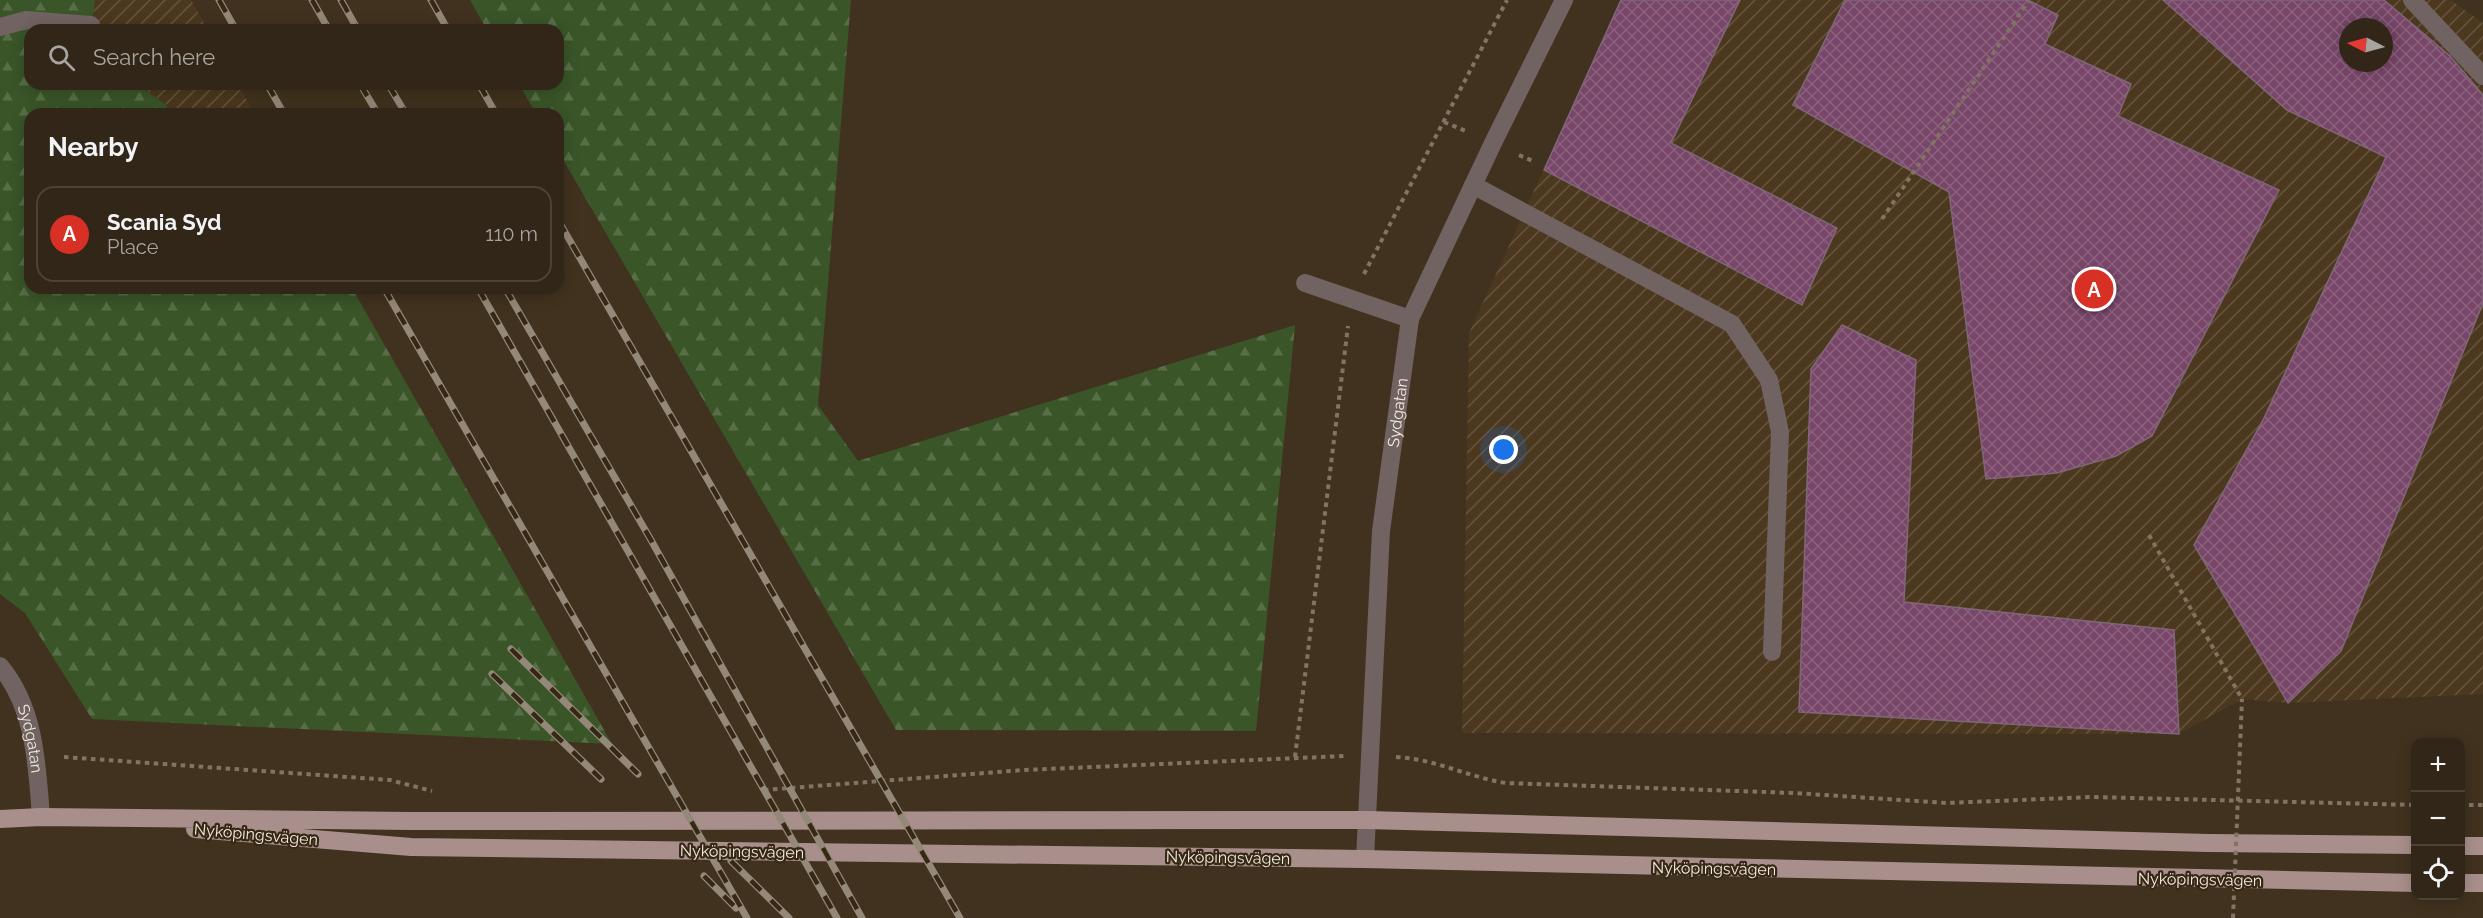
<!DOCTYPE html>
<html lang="en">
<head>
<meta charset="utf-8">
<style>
  :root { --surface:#312617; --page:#392e20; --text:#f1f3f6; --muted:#a8a5a1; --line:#4c4336; --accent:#d93025 }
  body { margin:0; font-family:Raleway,sans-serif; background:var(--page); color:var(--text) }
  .controls { position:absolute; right:18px; bottom:18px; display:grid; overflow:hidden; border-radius:12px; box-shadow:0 3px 15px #0003 }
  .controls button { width:54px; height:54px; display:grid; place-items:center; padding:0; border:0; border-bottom:2px solid var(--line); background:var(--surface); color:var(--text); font:30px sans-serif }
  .compass { position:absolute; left:2339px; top:18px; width:54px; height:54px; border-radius:50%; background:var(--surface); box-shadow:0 3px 15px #0003; rotate:276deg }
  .you { position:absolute; left:1504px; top:450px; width:21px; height:21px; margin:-15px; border:4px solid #fff; border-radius:50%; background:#1a73e8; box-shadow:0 0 0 9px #1a73e833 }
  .badge { display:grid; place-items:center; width:39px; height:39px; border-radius:50%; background:var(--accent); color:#fff; font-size:20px; font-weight:700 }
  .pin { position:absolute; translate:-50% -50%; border:3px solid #fff; box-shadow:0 2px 6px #0006 }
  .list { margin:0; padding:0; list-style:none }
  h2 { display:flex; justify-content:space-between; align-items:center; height:78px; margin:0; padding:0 24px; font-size:26px }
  h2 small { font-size:20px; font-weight:400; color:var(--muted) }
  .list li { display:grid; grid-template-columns:39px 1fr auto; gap:18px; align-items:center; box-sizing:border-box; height:96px; margin:0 12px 12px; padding:0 12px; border:2px solid var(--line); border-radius:18px }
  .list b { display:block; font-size:22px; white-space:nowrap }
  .list p { margin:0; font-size:20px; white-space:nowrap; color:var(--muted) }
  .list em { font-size:20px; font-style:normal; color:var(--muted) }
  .icon { flex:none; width:33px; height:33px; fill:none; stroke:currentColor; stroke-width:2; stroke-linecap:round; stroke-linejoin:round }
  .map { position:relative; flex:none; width:2483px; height:918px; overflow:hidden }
  .search { position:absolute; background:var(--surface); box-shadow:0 3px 15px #0003; left:24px; top:24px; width:540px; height:66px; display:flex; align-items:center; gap:15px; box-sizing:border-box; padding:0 21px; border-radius:18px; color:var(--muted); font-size:22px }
  .panel { position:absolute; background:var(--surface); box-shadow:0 3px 15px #0003; left:24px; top:108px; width:540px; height:186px; border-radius:18px }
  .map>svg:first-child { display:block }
  .industrial { fill:url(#industrial-furrows); fill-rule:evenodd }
  .forest { fill:url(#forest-firs) }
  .building { fill:url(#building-cross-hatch); stroke:#7f6777; stroke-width:1.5; fill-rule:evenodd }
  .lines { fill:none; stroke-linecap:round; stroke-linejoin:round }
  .path { stroke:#817463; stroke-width:4; stroke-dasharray:4.5 4.5; stroke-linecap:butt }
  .minor { stroke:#706362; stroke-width:18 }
  .major { stroke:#a98f8c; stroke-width:18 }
  .rail-casing { stroke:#948878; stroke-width:7 }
  .rail { stroke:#362815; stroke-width:4.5; stroke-dasharray:14; stroke-linecap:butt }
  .path-bridge { stroke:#817463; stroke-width:4; stroke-dasharray:4.5 4.5; stroke-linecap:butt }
  .labels { text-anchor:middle; stroke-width:4.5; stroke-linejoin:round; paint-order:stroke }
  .street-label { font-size:16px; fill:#f3eade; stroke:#362815 }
</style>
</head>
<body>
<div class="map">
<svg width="2483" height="918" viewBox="0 0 2483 918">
  <defs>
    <pattern id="industrial-furrows" width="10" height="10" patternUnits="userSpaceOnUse" patternTransform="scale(1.5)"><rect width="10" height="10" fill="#4b381e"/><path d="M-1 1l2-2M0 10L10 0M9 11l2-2" fill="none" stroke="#65553e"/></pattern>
    <pattern id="forest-firs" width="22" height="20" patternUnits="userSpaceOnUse" patternTransform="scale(1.5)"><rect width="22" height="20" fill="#3a5528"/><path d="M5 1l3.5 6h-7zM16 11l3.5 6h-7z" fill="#576e47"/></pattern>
    <pattern id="building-cross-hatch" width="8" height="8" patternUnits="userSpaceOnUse" patternTransform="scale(1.5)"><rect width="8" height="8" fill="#774668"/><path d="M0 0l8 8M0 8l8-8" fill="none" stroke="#8b617d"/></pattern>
  </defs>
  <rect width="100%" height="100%" fill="#41321f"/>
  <path class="industrial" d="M95 0H191L208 30H91Z
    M1621 0H2451L2483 23V694L2288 703 2242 699 2179 734 1462 733 1469 333ZM2348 27H2384V63H2348Z
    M136 84H238L254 114H172L165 104Z"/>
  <path class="forest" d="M0 0H95L91 30H30V84H136L165 104 172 114H30V288H352L612 744 92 719 25 613 0 594Z
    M470 0H851L818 405 858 461 1295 325 1256 731 896 730 558 151V114H536L519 84H558V30H487Z"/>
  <path class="building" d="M1621 0H1740L1671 143 1837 228 1802 305 1544 170Z
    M1845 0H2028L2058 15 2045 44 2131 84 2118 116 2279 190 2152 436 2116 456 2057 473 1986 479 1949 192 1793 105Z
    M2163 0H2384L2450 56 2483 95V303L2341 651 2288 703 2194 545 2264 418 2386 157 2287 110ZM2348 27H2384V63H2348Z
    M1842 325 1916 360 1904 602 2174 630 2179 734 1799 712 1811 369Z"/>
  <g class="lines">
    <path class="path" d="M1444 122 1468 132
      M1519 155 1535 162
      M1882 219 2029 0
      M1364 274 1507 0
      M2149 535 2242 699
      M64 757 390 780 432 791
      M1295 757 1348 326
      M1396 757C1436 759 1467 777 1506 783L1794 793 1947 803 2092 797 2416 805
      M764 790 1024 770 1344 756
      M2460 805H2483"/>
    <g class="minor">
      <path d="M2412 0 2483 76"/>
      <path d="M0 27 26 20 91 25"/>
      <path d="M1473 185 1732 324 1769 380 1780 432 1772 652"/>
      <path d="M1305 283 1410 319"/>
      <path id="s1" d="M0 666C35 707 37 765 41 817"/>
      <path id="s2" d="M1365 859 1381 531 1410 319 1493 143 1564 0"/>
    </g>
    <path class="major" d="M0 819 41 817 409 821 1367 820 2208 843 2416 845
      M195 829 411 847 1365 859 2416 883
      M2460 846H2483
      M2460 883H2483"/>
    <defs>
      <path id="rail" d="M219 0 236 30
        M312 0 329 30
        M341 0 358 30
        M431 0 448 30
        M267 84 284 114
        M360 84 378 114
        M388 84 406 114
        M479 84 496 114
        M558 220 960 918
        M384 288 747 918
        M478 288 837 918
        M505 288 651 540 862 918
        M511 649 638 774
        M492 674 601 779
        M731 861 789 918
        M704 876 736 908"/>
    </defs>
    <use href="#rail" class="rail-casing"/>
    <use href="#rail" class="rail"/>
    <path class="path-bridge" d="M2233 918 2242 699"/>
  </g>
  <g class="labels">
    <g class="street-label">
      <text dy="6" stroke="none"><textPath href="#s2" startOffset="448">Sydgatan</textPath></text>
      <text dy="6" stroke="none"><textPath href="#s1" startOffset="80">Sydgatan</textPath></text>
      <text transform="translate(256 834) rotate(5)" y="6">Nyköpingsvägen</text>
      <text transform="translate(742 851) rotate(1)" y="6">Nyköpingsvägen</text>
      <text transform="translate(1228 857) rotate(1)" y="6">Nyköpingsvägen</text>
      <text transform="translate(1714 868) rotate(1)" y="6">Nyköpingsvägen</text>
      <text transform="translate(2200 879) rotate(1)" y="6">Nyköpingsvägen</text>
    </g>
  </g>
</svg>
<div class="controls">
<button>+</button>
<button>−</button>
<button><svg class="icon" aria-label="locate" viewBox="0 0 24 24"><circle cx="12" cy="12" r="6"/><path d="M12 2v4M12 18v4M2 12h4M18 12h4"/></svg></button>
</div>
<svg class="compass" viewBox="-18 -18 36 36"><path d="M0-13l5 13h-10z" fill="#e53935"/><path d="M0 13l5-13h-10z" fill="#a8a5a1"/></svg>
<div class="you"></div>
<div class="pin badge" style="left:2094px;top:289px">A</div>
<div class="search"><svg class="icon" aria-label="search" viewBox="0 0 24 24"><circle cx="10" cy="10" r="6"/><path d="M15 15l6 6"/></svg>Search here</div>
<section class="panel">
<h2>Nearby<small></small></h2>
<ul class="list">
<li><span class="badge">A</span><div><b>Scania Syd</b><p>Place</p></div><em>110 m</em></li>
</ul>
</section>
</div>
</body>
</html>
